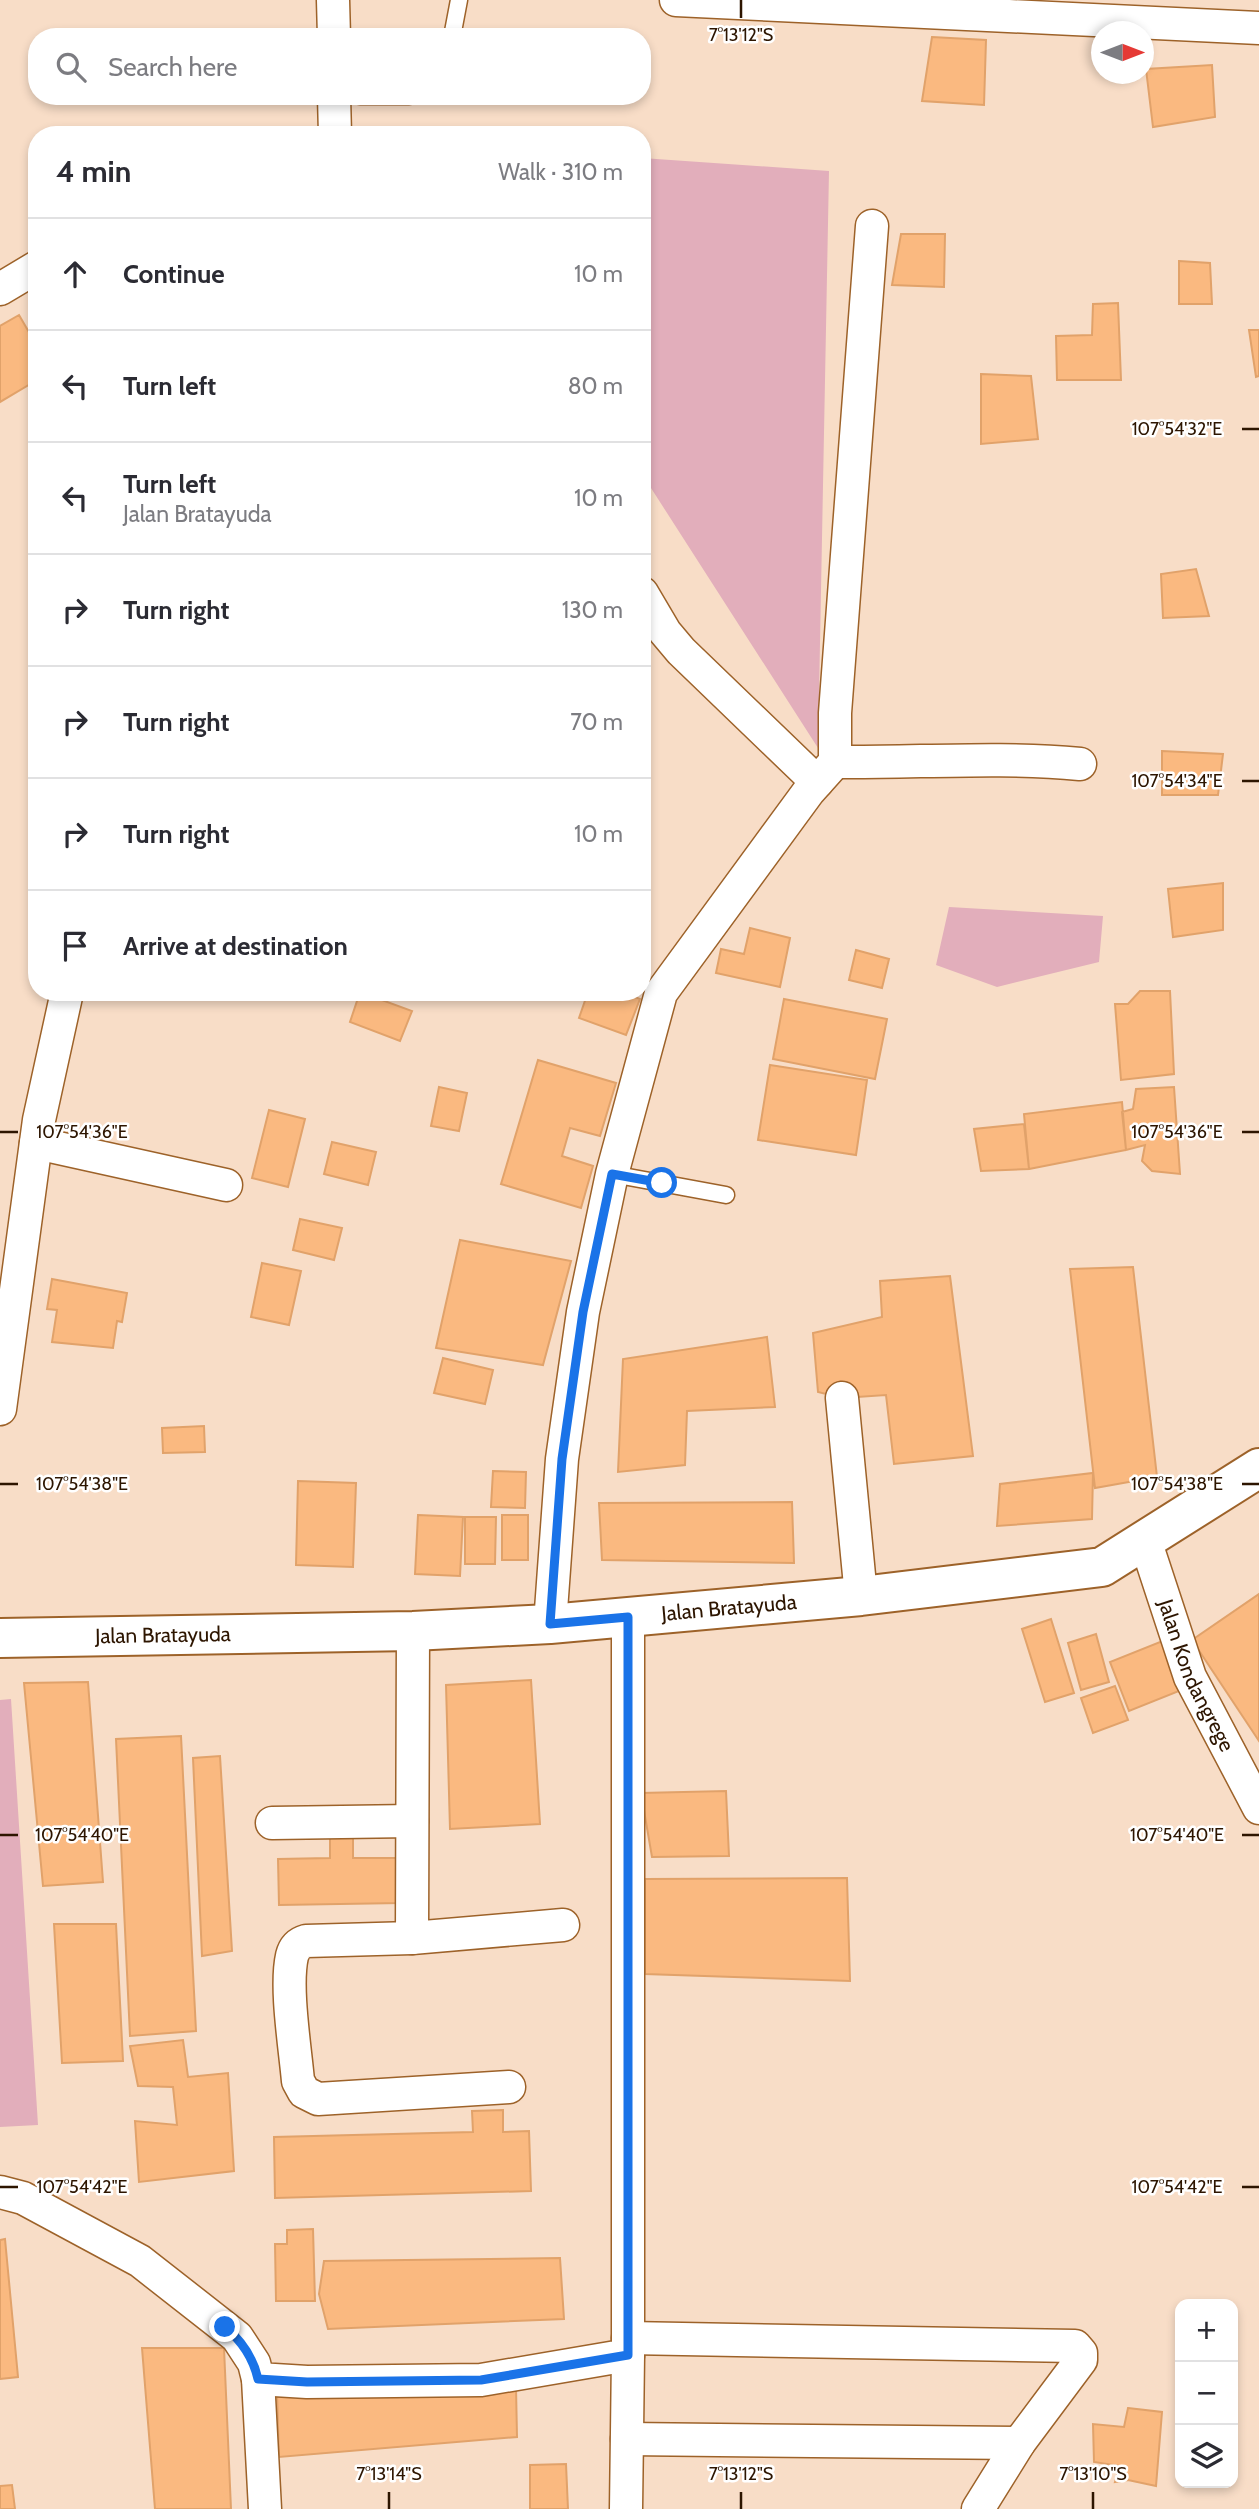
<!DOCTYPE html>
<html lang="en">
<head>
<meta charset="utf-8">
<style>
  :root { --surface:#fff; --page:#f2f2f3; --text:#2b2b33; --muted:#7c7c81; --line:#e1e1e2 }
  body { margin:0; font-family:Cabin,sans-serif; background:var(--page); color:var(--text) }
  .controls { position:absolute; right:21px; bottom:21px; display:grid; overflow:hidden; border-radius:14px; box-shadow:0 4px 10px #0003 }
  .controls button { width:63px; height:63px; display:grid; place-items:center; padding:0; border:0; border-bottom:2px solid var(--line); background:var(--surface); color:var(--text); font:35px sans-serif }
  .compass { position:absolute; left:1091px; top:21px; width:63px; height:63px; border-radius:50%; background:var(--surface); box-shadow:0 4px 10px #0003; rotate:90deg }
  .stop { position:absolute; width:21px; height:21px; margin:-16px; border:5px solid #1a73e8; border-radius:50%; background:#fff }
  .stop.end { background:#1a73e8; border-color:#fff; box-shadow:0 2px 7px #0008 }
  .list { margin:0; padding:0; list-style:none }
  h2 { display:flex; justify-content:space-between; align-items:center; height:91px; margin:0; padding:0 28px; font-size:30px }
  h2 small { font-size:23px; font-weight:400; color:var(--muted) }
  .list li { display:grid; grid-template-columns:46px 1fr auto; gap:21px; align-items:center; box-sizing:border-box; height:112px; padding:0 28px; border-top:2px solid var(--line) }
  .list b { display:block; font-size:26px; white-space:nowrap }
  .list p { margin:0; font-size:23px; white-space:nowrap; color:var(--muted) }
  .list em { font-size:23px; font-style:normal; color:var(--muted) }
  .icon { flex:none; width:38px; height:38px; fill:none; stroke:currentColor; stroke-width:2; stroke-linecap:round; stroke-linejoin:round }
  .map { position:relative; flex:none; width:1259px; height:2509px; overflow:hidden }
  .search { position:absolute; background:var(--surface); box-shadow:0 4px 10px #0003; left:28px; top:28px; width:623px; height:77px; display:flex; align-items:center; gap:18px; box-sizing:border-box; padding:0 24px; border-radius:28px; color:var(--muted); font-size:26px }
  .panel { position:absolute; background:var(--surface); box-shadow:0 4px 10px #0003; left:28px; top:126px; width:623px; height:875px; border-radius:28px }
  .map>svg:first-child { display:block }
  .green { fill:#e2aebb }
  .building { fill:#fab980; stroke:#e1a26a; stroke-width:2 }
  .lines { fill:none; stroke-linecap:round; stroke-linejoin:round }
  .lane-casing { stroke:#9d6229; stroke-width:19 }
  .street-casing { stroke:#9d6229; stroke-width:35 }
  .secondary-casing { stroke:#9d6229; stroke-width:42 }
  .lane { stroke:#fff; stroke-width:16 }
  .street { stroke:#fff; stroke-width:32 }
  .secondary { stroke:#fff; stroke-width:38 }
  .route { stroke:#1a73e8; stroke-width:9 }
  .ticks { fill:none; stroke:#2d1500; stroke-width:2.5 }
  .labels { text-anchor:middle; stroke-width:5; stroke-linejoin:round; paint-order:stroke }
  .street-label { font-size:21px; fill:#2d1500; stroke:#fff }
  .ticks-label { font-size:18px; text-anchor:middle; fill:#2d1500; stroke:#fff; stroke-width:5; stroke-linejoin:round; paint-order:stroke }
</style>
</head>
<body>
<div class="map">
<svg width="1259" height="2509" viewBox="0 0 1259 2509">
  <rect width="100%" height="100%" fill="#f8ddc7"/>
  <path class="green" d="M642 158 829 171 818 748 642 474Z
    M949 907 1103 916 1099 962 997 987 936 965Z
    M11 1699 38 2125 0 2127V1700Z"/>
  <path class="building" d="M932 37 986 40 984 105 922 101Z
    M1212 65 1215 117 1153 127 1146 69Z
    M901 234H945L944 287 892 285Z
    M1179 261 1210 263 1212 304H1179Z
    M1118 303 1121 380H1057L1056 336 1092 335 1093 304Z
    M19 315 37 346V380L0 402V326Z
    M1249 330H1259V376L1256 377Z
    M981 374 1031 376 1038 439 981 444Z
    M1196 569 1209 616 1163 618 1161 574Z
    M1162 751 1223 754 1218 795H1162Z
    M1223 883V930L1173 937 1168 889Z
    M750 928 790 938 780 987 716 973 721 949 744 954Z
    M856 950 889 959 882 988 849 980Z
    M1140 991H1170L1174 1074 1121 1080 1115 1004H1128Z
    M360 992 412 1011 400 1041 350 1022Z
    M588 992H623L640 999 626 1035 579 1018Z
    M784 999 887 1019 875 1079 773 1059Z
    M538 1060 616 1083 600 1136 570 1128 562 1156 593 1166 581 1208 501 1184Z
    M770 1065 867 1080 856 1155 758 1140Z
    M439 1087 467 1093 459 1131 431 1126Z
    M1174 1087 1180 1174 1152 1171 1142 1161 1145 1145 1126 1150 1122 1112 1133 1109 1136 1089Z
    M1122 1102 1126 1150 1029 1169 1024 1114Z
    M269 1110 305 1119 288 1187 252 1178Z
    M1024 1124 1029 1169 981 1171 974 1129Z
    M332 1142 376 1152 368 1185 324 1174Z
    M300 1219 342 1228 334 1260 293 1250Z
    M460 1240 571 1261 543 1365 436 1348Z
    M262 1263 301 1271 289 1325 251 1317Z
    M1133 1267 1157 1477 1095 1488 1070 1269Z
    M950 1276 973 1456 894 1464 886 1395 842 1398 818 1392 813 1333 882 1317 880 1281Z
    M52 1279 127 1293 122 1322 117 1321 113 1348 52 1342 57 1310 47 1309Z
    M767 1337 775 1407 687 1411 685 1465 618 1472 623 1359Z
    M443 1358 493 1370 485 1404 434 1393Z
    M204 1426 205 1452 163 1453 162 1428Z
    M493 1471 526 1472 525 1508 491 1507Z
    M1093 1473 1092 1519 997 1526 1000 1484Z
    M298 1481 356 1483 353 1567 296 1565Z
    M792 1502 794 1563 602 1560 599 1503Z
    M418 1515 463 1517 460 1576 415 1574Z
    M502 1515H528V1560H502Z
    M465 1517H496L495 1564H465Z
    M1259 1594V1741L1192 1640Z
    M1051 1619 1074 1693 1045 1702 1022 1629Z
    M1096 1634 1109 1682 1081 1690 1068 1643Z
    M1165 1640 1184 1689 1129 1711 1110 1662Z
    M531 1680 540 1824 450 1829 446 1685Z
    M88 1682 103 1882 43 1886 24 1683Z
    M1115 1686 1128 1720 1093 1733 1081 1698Z
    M181 1736 196 2031 130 2036 116 1739Z
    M220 1756 232 1951 202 1956 193 1758Z
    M726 1791 729 1856 652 1857 641 1793Z
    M330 1836H353V1858H400L401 1903 279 1905 278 1859 330 1858Z
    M847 1878 850 1981 645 1974V1879Z
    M54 1924H116L123 2061 62 2063Z
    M183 2040 188 2077 228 2073 234 2171 139 2182 135 2121 177 2125 173 2087 138 2086 130 2046Z
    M503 2110V2132L529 2131 531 2191 275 2198 274 2137 473 2132 472 2111Z
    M313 2229 315 2301H276L275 2244H287V2230Z
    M5 2239 18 2377 0 2379V2240Z
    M560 2258 564 2319 328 2329 319 2294 324 2261Z
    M142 2348H224L231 2509H155Z
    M516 2387 517 2437 279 2457 277 2394Z
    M1128 2408 1162 2412 1156 2486 1128 2480 1115 2482 1120 2466 1094 2462 1093 2424 1124 2427Z
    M566 2464 568 2509H530V2465Z
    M12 2485 15 2509H0V2486Z"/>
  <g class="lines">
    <defs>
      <path id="lane" d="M452 37 459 0
        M360 96H409
        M612 1174 726 1195"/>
      <g id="street">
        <path d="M333 0 334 37"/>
        <path d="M676 0 1259 28"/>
        <path d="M334 96 335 135"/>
        <path d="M0 289 37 267"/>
        <path d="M642 593 665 632 681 651 817 782"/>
        <path d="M835 762C917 763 999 756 1080 764"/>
        <path d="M36 1143 226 1185"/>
        <path d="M842 1398 861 1596"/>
        <path d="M0 1409 39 1120 67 992"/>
        <path id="s1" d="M1145 1540 1190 1677 1259 1808"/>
        <path d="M550 1624 562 1459 583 1312 612 1174 661 993 809 791 835 762V713L872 226"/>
        <path d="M413 1631 412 1938 306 1941C299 1943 294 1948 292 1956 285 1987 295 2047 298 2081L304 2092 318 2099 509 2087"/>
        <path d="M272 1823 412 1821"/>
        <path d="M412 1938 563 1925"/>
        <path d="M0 2192 23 2198 140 2261 237 2337 254 2363 258 2379 307 2382 481 2380 628 2355V1617"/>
        <path d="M628 2338 1075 2346 1081 2353V2360L1019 2443 978 2509"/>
        <path d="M258 2379 265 2509"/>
        <path d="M627 2439 1019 2443"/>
        <path d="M626 2509 628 2355"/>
      </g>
      <g id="secondary">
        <path id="s2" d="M0 1638 413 1631 550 1624 861 1596 1102 1567 1259 1468"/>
      </g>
    </defs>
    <use href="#lane" class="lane-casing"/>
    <use href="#street" class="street-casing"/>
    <use href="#secondary" class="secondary-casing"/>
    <use href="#lane" class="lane"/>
    <use href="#street" class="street"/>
    <use href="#secondary" class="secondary"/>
  </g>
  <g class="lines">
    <path class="route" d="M225 2327C242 2341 253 2357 258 2379L307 2382 481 2380 628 2355V1617L550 1624 562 1459 583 1312 612 1174 662 1183"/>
  </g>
  <path class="ticks" d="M741 0V18M1242 429H1259M1242 781H1259M0 1132H18M1242 1132H1259M0 1484H18M1242 1484H1259M0 1835H18M1242 1835H1259M0 2187H18M1242 2187H1259M389 2492V2509M741 2492V2509M1093 2492V2509"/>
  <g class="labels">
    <g class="street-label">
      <text dy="7" stroke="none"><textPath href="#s2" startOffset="730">Jalan Bratayuda</textPath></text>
      <text dy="7" stroke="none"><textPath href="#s2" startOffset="163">Jalan Bratayuda</textPath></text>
      <text dy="7" stroke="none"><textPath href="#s1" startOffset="145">Jalan Kondangrege</textPath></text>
    </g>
  </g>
  <g class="ticks-label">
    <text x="741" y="41">7°13'12"S</text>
    <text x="1177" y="435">107°54'32"E</text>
    <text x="1177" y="787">107°54'34"E</text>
    <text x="1177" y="1138">107°54'36"E</text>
    <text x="82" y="1138">107°54'36"E</text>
    <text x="82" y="1490">107°54'38"E</text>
    <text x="1177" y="1490">107°54'38"E</text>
    <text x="82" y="1841">107°54'40"E</text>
    <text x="1177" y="1841">107°54'40"E</text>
    <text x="82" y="2193">107°54'42"E</text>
    <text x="1177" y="2193">107°54'42"E</text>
    <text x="389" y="2480">7°13'14"S</text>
    <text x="741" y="2480">7°13'12"S</text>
    <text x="1093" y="2480">7°13'10"S</text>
  </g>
</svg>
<div class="controls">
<button>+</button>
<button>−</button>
<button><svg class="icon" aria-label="layers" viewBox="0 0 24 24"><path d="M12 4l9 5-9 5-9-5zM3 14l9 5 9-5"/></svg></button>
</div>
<svg class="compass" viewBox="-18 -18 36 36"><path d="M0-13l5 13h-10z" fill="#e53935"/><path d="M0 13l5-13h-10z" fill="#7c7c81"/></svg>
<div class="stop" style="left:662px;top:1183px"></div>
<div class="stop end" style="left:225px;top:2327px"></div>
<div class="search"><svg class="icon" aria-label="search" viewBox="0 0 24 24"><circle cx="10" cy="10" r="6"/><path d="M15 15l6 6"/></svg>Search here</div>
<section class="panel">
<h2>4 min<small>Walk · 310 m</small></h2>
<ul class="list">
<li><svg class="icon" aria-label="ahead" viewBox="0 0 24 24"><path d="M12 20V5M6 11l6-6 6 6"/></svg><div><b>Continue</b></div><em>10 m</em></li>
<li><svg class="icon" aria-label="left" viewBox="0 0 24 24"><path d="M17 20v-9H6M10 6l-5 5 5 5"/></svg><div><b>Turn left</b></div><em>80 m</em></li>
<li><svg class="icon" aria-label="left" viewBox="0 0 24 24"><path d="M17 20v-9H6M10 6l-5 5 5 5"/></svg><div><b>Turn left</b><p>Jalan Bratayuda</p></div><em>10 m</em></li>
<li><svg class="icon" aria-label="right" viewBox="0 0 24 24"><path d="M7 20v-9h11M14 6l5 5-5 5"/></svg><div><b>Turn right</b></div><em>130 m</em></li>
<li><svg class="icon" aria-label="right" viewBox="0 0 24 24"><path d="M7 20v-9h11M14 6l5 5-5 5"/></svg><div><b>Turn right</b></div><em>70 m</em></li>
<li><svg class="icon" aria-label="right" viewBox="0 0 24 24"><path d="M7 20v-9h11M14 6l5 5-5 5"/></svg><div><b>Turn right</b></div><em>10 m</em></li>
<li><svg class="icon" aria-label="arrive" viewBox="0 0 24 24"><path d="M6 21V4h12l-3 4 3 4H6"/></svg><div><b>Arrive at destination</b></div></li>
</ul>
</section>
</div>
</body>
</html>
